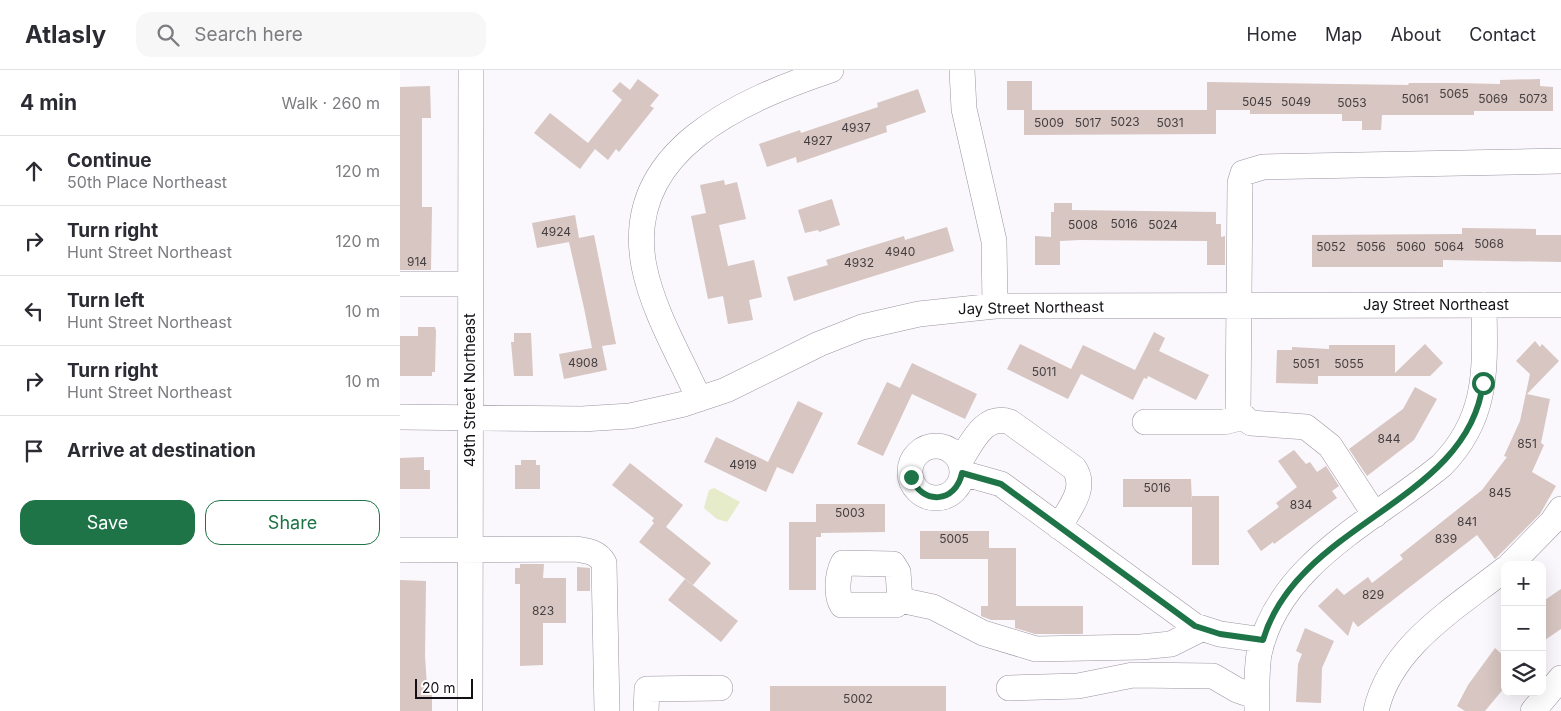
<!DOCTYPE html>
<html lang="en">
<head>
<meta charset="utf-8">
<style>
  :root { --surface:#fff; --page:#f7f7f7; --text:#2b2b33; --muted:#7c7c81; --line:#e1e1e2; --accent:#1e7447 }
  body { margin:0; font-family:Inter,sans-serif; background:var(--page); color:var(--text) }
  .controls { position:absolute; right:15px; bottom:15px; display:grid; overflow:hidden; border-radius:10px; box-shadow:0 5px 20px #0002 }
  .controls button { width:45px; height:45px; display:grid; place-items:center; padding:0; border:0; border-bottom:1px solid var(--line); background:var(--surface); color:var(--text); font:25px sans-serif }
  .scale { position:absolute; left:15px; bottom:12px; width:58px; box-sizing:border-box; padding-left:5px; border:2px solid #141116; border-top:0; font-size:14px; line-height:18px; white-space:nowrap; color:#141116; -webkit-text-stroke:4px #fff; paint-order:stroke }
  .stop { position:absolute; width:15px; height:15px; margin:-11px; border:4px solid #1e7447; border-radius:50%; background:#fff }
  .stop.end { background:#1e7447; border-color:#fff; box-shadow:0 1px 5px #0008 }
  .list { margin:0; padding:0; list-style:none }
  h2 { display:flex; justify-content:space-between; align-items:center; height:65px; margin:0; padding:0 20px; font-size:21px }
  h2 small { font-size:16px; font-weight:400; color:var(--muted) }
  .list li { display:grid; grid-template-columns:32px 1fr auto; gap:15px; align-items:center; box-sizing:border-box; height:70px; padding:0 20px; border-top:1px solid var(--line) }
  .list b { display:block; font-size:19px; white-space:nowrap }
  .list p { margin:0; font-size:16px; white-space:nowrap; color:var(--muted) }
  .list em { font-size:16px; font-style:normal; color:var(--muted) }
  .actions { display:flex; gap:10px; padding:15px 20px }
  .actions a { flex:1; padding:11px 0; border:1px solid var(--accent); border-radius:15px; text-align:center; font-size:18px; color:var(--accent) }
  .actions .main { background:var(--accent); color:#fff }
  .icon { flex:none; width:28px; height:28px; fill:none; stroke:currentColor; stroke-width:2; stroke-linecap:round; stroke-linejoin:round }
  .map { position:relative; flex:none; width:1161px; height:641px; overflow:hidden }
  header { display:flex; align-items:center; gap:30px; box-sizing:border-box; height:70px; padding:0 25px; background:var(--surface); border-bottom:1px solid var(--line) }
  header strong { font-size:24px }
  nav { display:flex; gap:28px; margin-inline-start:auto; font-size:18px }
  .search { width:350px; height:45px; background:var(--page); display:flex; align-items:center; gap:12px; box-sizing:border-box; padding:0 18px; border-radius:15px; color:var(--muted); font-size:19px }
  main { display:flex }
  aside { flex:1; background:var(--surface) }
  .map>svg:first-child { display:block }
  .green { fill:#e6ebc9 }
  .building { fill:#d7c6c1 }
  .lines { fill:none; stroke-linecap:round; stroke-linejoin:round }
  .minor-casing { stroke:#9b94a1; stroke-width:26 }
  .minor { stroke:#fff; stroke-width:25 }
  .route { stroke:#1e7447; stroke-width:6 }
  .labels { text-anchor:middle; stroke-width:4; stroke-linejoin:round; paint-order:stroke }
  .number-label { font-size:12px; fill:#453e41 }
  .street-label { font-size:15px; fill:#141116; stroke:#fff }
</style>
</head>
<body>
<header>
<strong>Atlasly</strong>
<div class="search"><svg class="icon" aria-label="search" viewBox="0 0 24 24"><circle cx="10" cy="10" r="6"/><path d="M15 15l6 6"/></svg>Search here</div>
<nav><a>Home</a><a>Map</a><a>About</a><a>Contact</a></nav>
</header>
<main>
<aside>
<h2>4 min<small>Walk · 260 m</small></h2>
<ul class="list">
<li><svg class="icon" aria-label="ahead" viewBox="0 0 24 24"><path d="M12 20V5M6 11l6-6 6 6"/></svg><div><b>Continue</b><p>50th Place Northeast</p></div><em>120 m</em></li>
<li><svg class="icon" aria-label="right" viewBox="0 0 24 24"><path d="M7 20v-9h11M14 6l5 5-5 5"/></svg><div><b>Turn right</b><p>Hunt Street Northeast</p></div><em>120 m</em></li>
<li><svg class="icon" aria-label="left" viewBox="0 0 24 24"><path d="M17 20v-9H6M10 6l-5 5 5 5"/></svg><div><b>Turn left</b><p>Hunt Street Northeast</p></div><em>10 m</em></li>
<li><svg class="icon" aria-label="right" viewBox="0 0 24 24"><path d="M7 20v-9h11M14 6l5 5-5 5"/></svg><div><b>Turn right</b><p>Hunt Street Northeast</p></div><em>10 m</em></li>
<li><svg class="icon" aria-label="arrive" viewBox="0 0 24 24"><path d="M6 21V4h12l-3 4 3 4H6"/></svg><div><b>Arrive at destination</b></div></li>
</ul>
<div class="actions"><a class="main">Save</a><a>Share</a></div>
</aside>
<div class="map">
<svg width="1161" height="641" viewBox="0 0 1161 641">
  <rect width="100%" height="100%" fill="#faf7fd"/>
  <path class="green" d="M314 418 340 432 327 452 317 449 304 438 309 420Z"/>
  <path class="building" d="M238 9 259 25 250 36 254 38 219 82 216 79 208 90 195 79 180 99 134 63 150 43 188 73 222 30 212 21 220 12 230 20Z
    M1140 9V16L1153 17V41H1074V45H982L981 60H962V51H942V44H850V40H816V64L624 65V40H807V12L1008 15 1009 13H1054L1100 14V10Z
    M607 11H632V40H607Z
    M30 16 31 48H22V137H32L31 200H0V17Z
    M518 19 526 42 486 56 487 62 397 93 396 87 367 97 359 74 400 60 401 63 478 37 477 33Z
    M324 110 325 115 337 112 346 149 319 155 328 196 354 190 362 227 349 230 353 250 328 254 323 226 308 229 291 146 306 143 300 115Z
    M432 129 440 155 419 162 418 160 405 163 398 140Z
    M654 133H672V140L816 142V154H821V167L825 166V195H807V171L680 170 660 171V195H635V166L651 167V142H654Z
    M175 145 179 168 194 165 216 274 202 276 207 300 164 309 159 284 192 278 184 238 169 172 137 178 132 153Z
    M547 157 554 181 394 231 387 207 428 195 426 190 504 166 505 170Z
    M1062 158 1136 159V165H1161V192L1043 190V197H912V165L1062 164Z
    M18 257H35L36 261 35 302H32V306H0V266H18Z
    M754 262 765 268 759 281 809 305 796 330 748 306 747 309 744 308 733 330 681 304 668 329 607 299 620 274 671 299 683 275 735 300Z
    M114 263H131L133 306H114L111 272H114Z
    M1135 271 1140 277 1142 274 1159 291 1127 324 1150 329 1141 373 1144 375 1132 402 1156 416 1140 444 1095 489 1077 465 958 557 953 551 948 566 918 536 937 518 944 525 968 507 972 513 1003 489 1000 485 1082 420 1107 387 1104 386 1120 351 1130 304 1116 291Z
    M1025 274 1043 293 1030 306H918V314L876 313 877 280H892V277L929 279V275H995V303Z
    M512 293 577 324 565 349 512 324 483 386 457 374 487 312 500 318Z
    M1015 317 1037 329 1014 370 967 406 949 379 1003 339Z
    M398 331 423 343 393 404 377 397 366 422 304 392 316 367 368 392Z
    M894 380 906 394 910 392 917 402 926 396 939 416 932 421 937 428 874 474 873 472 861 481 847 461 879 437 876 433 897 417 878 391Z
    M24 387V400H30V419H0V388Z
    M121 390H136V395H140V419H115V395H121Z
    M230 393 283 435 266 457 311 493 293 515 239 472 254 453 252 451 254 448 212 415Z
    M723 409H791L792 434V426H819V495H792V437H723Z
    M416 434H485V462L421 463V467H416V520H389V452H416Z
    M520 461H589V478H616V536H683V564H635L615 558V550H591L581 546V536H588V489H520Z
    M120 494H144L143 508H166V553H143V595L120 596V514H115V498H120Z
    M177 497 190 498V521H177Z
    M285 509 338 551 321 572 268 530Z
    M0 510 26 511 25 586 27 617H32V641H0Z
    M1161 519V559L1142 572V532Z
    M905 558 934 571 922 598 921 633 896 632 898 594 902 584 896 581Z
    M1095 578 1105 587V617L1085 641H1065L1057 636 1068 615Z
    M370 616H546V641H370Z"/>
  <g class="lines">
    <defs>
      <path id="minor" d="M562 0 564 39 594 171 595 236
        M0 214H69
        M299 329C280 286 253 242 244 196 222 80 342 30 431 0
        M0 347 182 349 230 346 284 334 326 320 419 274 462 257 519 244 595 236 1161 235
        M745 352H824L844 347
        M510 402a26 26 0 1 1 52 0a26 26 0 1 1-52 0Z
        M560 391C572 373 584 343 610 352L674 398C688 418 669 439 659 457
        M562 403 601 414 795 556 820 564 863 570
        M975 445 930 376 906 357 851 353 838 343 840 113 843 103 863 97 1161 91
        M0 480 176 479C188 481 198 482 204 493L207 641
        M1110 495 1152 452 1161 439
        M500 530 498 502 493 494 443 493C437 505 436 525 442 535H496L500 530 533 537 583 563 636 579 741 577 771 574 801 559
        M609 618 678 616 733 605 813 606 837 620 857 627
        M70 641 71 0
        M246 641 247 619 320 618
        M857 641C857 622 856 603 859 584 879 492 976 450 1042 395 1089 347 1085 297 1084 235
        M976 641C990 576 1056 538 1105 499
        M1133 641 1161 608"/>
    </defs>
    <use href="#minor" class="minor-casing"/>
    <use href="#minor" class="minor"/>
  </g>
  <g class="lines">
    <path class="route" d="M511 407C522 436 556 433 562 403L601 414 795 556 820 564 863 570C898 452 1068 433 1083 313"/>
  </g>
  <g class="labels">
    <g class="number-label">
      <text x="1054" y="28">5065</text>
      <text x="1015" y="33">5061</text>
      <text x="1093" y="33">5069</text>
      <text x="1133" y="33">5073</text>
      <text x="857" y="36">5045</text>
      <text x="896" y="36">5049</text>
      <text x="952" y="37">5053</text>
      <text x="725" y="56">5023</text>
      <text x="649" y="57">5009</text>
      <text x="688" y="57">5017</text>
      <text x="770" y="57">5031</text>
      <text x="456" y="62">4937</text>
      <text x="418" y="75">4927</text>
      <text x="724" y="158">5016</text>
      <text x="683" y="159">5008</text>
      <text x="763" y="159">5024</text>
      <text x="156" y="166">4924</text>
      <text x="1089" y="178">5068</text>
      <text x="931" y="181">5052</text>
      <text x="971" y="181">5056</text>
      <text x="1011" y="181">5060</text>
      <text x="1049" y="181">5064</text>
      <text x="500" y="186">4940</text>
      <text x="17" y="196">914</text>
      <text x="459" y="197">4932</text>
      <text x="183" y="297">4908</text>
      <text x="906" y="298">5051</text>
      <text x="949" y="298">5055</text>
      <text x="644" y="306">5011</text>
      <text x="989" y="373">844</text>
      <text x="1127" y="378">851</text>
      <text x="343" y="399">4919</text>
      <text x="757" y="422">5016</text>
      <text x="1100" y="427">845</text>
      <text x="901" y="439">834</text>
      <text x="450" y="447">5003</text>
      <text x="1067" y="456">841</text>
      <text x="554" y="473">5005</text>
      <text x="1046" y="473">839</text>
      <text x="973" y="529">829</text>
      <text x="143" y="545">823</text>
      <text x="458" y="633">5002</text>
    </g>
    <g class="street-label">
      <text x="1036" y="240">Jay Street Northeast</text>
      <text transform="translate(631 238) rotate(-1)" y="5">Jay Street Northeast</text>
      <text transform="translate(70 320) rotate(-90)" y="5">49th Street Northeast</text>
    </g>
  </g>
</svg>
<div class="controls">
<button>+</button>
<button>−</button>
<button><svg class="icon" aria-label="layers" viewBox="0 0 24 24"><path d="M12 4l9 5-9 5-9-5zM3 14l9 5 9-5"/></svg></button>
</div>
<div class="scale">20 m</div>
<div class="stop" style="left:1083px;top:313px"></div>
<div class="stop end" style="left:511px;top:407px"></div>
</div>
</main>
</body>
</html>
